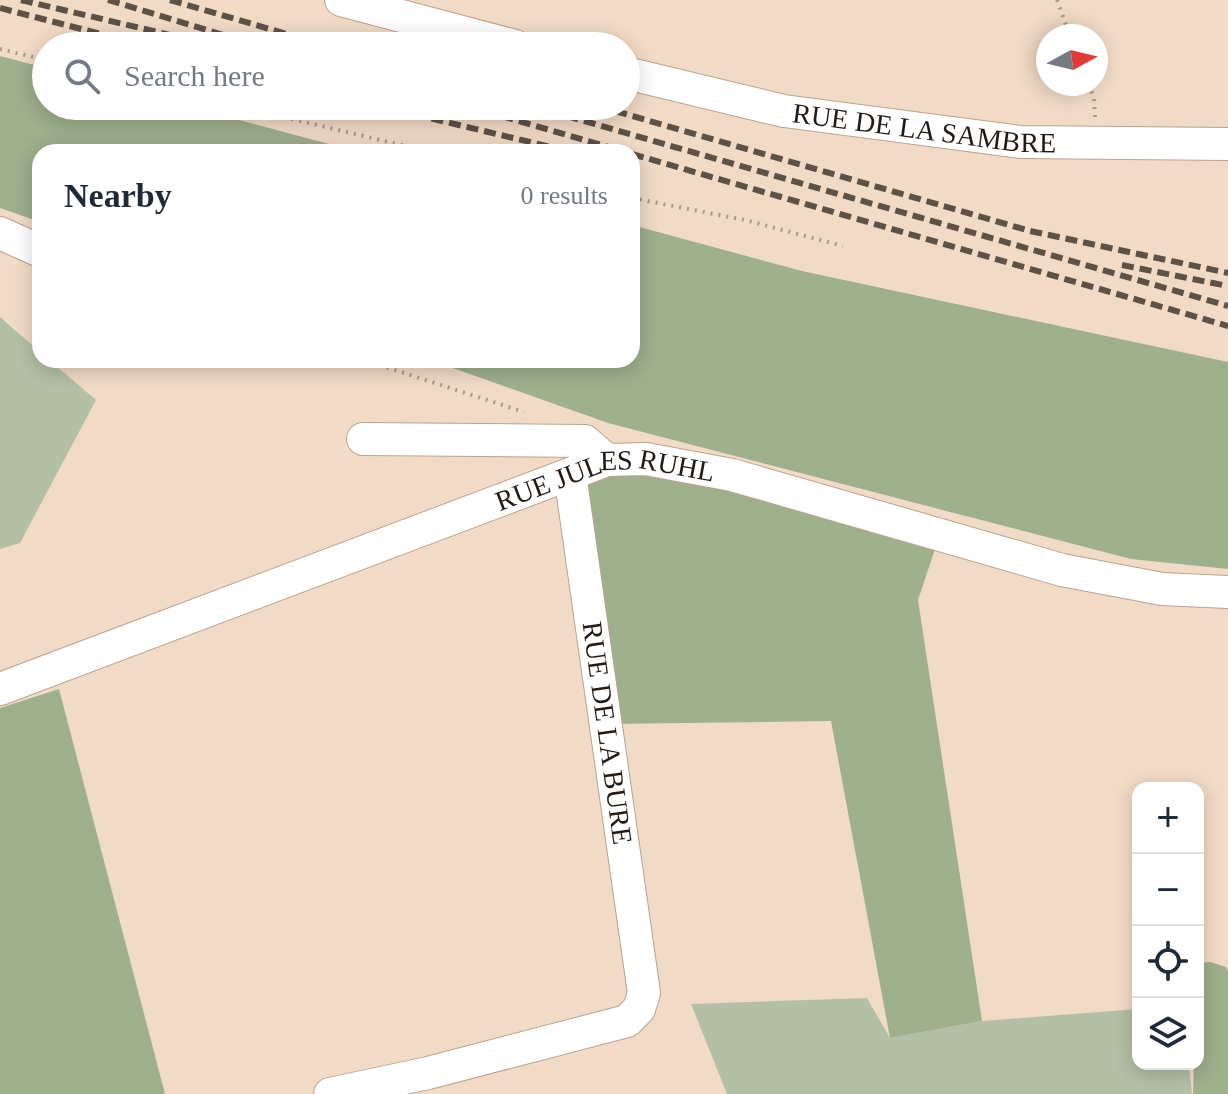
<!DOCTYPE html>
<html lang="en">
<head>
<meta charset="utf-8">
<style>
  :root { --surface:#fff; --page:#f6f6f7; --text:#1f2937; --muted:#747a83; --line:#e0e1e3 }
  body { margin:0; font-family:"Times New Roman",serif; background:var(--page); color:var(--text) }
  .controls { position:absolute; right:24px; bottom:24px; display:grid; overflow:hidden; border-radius:16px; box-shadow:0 4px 20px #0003 }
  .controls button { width:72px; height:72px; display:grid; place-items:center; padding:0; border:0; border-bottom:2px solid var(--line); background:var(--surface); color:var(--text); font:40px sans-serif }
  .compass { position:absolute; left:1036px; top:24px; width:72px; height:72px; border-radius:50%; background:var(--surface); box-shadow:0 4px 20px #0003; rotate:82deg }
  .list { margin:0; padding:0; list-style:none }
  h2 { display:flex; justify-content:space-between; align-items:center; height:104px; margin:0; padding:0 32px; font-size:34px }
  h2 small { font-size:26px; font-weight:400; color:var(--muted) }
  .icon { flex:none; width:44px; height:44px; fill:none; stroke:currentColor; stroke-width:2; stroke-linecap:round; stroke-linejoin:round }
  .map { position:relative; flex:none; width:1228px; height:1094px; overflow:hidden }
  .search { position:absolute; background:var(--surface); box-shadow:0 4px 20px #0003; left:32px; top:32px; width:608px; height:88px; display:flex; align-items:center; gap:20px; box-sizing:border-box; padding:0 28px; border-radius:44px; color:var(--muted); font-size:30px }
  .panel { position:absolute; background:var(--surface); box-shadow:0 4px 20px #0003; left:32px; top:144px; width:608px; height:224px; border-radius:24px }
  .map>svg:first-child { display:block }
  .green { fill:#b4c0a6 }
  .forest { fill:#9fb08c }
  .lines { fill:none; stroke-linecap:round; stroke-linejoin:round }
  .minor-casing { stroke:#baa38f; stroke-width:34 }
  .path { stroke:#aa9888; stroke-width:4; stroke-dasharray:2 6; stroke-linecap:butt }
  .minor { stroke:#fff; stroke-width:32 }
  .rail { stroke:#5e5247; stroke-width:6; stroke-dasharray:12 6; stroke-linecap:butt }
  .labels { text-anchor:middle; stroke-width:6; stroke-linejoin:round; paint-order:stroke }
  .street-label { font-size:28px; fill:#221a13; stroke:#fff }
</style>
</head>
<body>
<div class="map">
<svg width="1228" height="1094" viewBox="0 0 1228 1094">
  <rect width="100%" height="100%" fill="#f2dbc6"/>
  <path class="green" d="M0 317 40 352V360H49L96 400 20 543 0 549Z
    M867 998 890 1038 982 1021 1138 1009V1064H1189L1192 1094H727L691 1004Z"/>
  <path class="forest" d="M0 56 46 68V106H187L359 152H40V222L0 208Z
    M632 225 802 271 1228 362V569L1131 559 608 423 430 360H632Z
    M570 474 744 479 935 549 918 600 982 1021 890 1038 831 721 607 724Z
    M59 689 165 1094H0V708Z
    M1210 962 1226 967 1228 971V1094H1193L1194 1064H1198V963Z"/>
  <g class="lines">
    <defs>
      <g id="minor">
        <path d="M341 0 515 46"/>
        <path id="s1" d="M626 73 784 111 1021 142 1228 144"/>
        <path d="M0 233 40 251"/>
        <path d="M363 439 585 441 607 460"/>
        <path id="s2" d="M0 689 607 460 646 459 732 475 1062 570 1162 589 1228 592"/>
        <path d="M330 1094 428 1073 627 1021 639 1009 644 993 570 474"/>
      </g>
    </defs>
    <use href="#minor" class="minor-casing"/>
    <path class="path" d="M1057 0 1070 36
      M0 49 46 60
      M1089 84 1094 99 1095 117
      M237 106 431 152
      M632 198 745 220 843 246
      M364 360 524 412"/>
    <use href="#minor" class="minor"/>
    <path class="rail" d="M21 0 217 46
      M108 0 260 46
      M170 0 328 46
      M0 8 147 46
      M379 106 572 152
      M467 106 626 152
      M532 106 1228 306
      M598 106 1030 231 1228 273
      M632 154 1228 326
      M1122 265 1228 286"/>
  </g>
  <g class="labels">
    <g class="street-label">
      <text dy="10" stroke="none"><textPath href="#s1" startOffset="304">RUE DE LA SAMBRE</textPath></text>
      <text dy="10" stroke="none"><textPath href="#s2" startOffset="644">RUE JULES RUHL</textPath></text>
      <text transform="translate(608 733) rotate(82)" y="10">RUE DE LA BURE</text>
    </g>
  </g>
</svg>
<div class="controls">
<button>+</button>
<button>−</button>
<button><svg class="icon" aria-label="locate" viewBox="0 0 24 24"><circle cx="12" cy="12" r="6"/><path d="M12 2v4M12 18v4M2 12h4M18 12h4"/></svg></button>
<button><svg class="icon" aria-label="layers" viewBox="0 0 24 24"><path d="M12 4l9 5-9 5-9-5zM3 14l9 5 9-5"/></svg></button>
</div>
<svg class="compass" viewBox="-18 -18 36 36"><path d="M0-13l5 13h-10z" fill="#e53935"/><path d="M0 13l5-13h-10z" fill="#747a83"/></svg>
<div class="search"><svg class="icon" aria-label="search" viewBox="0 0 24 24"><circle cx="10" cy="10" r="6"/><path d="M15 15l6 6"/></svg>Search here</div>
<section class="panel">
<h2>Nearby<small>0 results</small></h2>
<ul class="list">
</ul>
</section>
</div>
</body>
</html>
